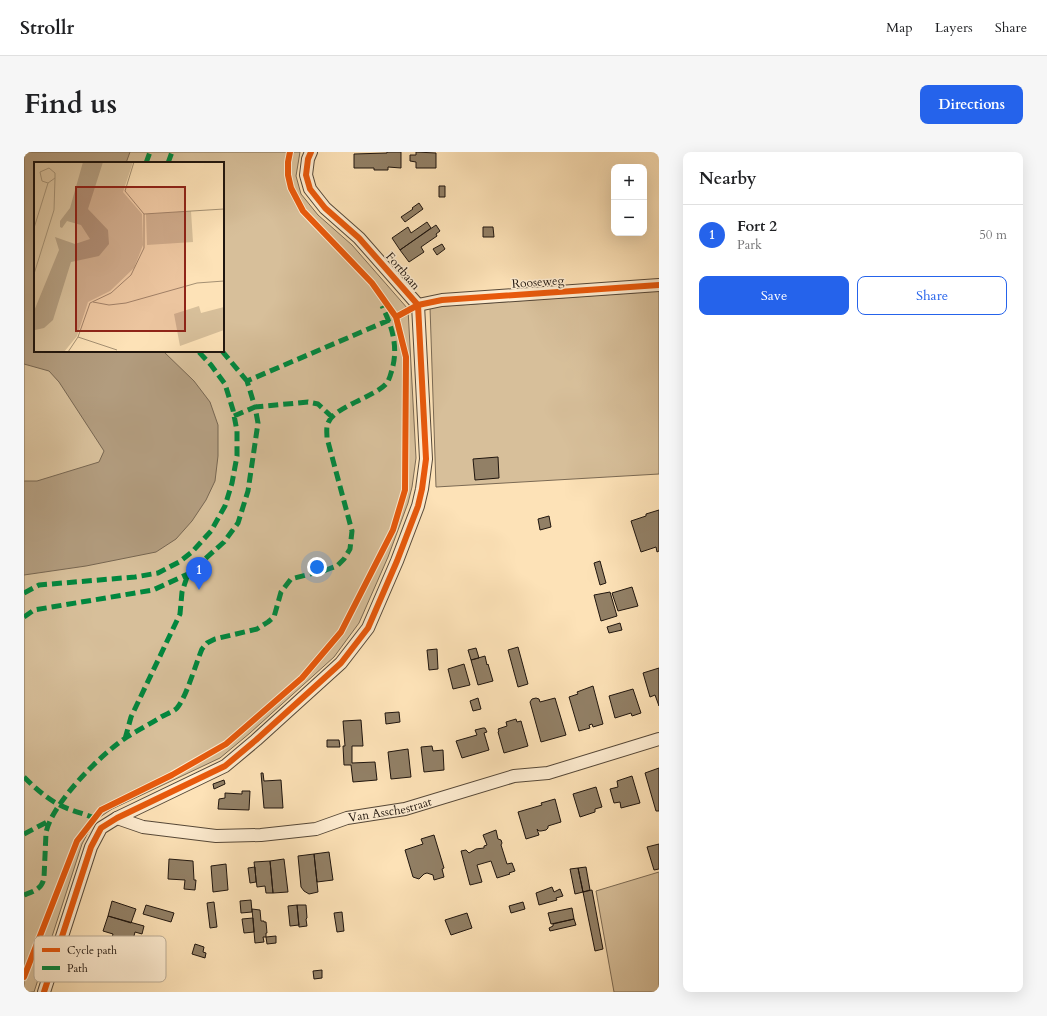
<!DOCTYPE html>
<html lang="en">
<head>
<meta charset="utf-8">
<style>
  :root { --surface:#fff; --page:#f6f6f6; --text:#202124; --muted:#757577; --line:#e0e0e0; --accent:#2563eb }
  body { margin:0; font-family:Cardo,serif; background:var(--page); color:var(--text) }
  .controls { position:absolute; right:12px; top:12px; display:grid; overflow:hidden; border-radius:8px; box-shadow:0 4px 16px #0002 }
  .controls button { width:36px; height:36px; display:grid; place-items:center; padding:0; border:0; border-bottom:1px solid var(--line); background:var(--surface); color:var(--text); font:20px sans-serif }
  .you { position:absolute; left:293px; top:415px; width:14px; height:14px; margin:-10px; border:3px solid #fff; border-radius:50%; background:#1a73e8; box-shadow:0 0 0 6px #1a73e833 }
  .badge { display:grid; place-items:center; width:26px; height:26px; border-radius:50%; background:var(--accent); color:#fff; font-size:13px; font-weight:700 }
  .pin { position:absolute; translate:-50% -33px; filter:drop-shadow(0 1px 2px #0008) }
  .pin::after { content:''; position:absolute; top:21px; width:14px; height:12px; background:inherit; clip-path:polygon(0 0,100% 0,50% 100%) }
  .list { margin:0; padding:0; list-style:none }
  h2 { display:flex; justify-content:space-between; align-items:center; height:52px; margin:0; padding:0 16px; font-size:17px }
  h2 small { font-size:13px; font-weight:400; color:var(--muted) }
  .list li { display:grid; grid-template-columns:26px 1fr auto; gap:12px; align-items:center; box-sizing:border-box; height:60px; padding:0 16px; border-top:1px solid var(--line) }
  .list b { display:block; font-size:15px; white-space:nowrap }
  .list p { margin:0; font-size:13px; white-space:nowrap; color:var(--muted) }
  .list em { font-size:13px; font-style:normal; color:var(--muted) }
  .actions { display:flex; gap:8px; padding:12px 16px }
  .actions a { flex:1; padding:9px 0; border:1px solid var(--accent); border-radius:8px; text-align:center; font-size:14px; color:var(--accent) }
  .actions .main { background:var(--accent); color:#fff }
  .map { position:relative; flex:none; width:635px; height:840px; overflow:hidden; border-radius:8px }
  header { display:flex; align-items:center; gap:24px; box-sizing:border-box; height:56px; padding:0 20px; background:var(--surface); border-bottom:1px solid var(--line) }
  header strong { font-size:19px }
  nav { display:flex; gap:22px; margin-inline-start:auto; font-size:14px }
  .intro { display:flex; align-items:center; justify-content:space-between; box-sizing:border-box; height:96px; padding:0 24px }
  h1 { margin:0; font-size:28px }
  .button { padding:10px 18px; border-radius:8px; background:var(--accent); color:#fff; font-size:14px; font-weight:700 }
  main { display:flex; gap:24px; padding:0 24px }
  aside { flex:1; background:var(--surface); border-radius:8px; box-shadow:0 4px 16px #0002 }
  .map>svg:first-child { display:block }
  .green { fill:#d7bf9a; stroke:#7b6a54; fill-rule:evenodd }
  .water { fill:#b29c7e; stroke:#776651 }
  .building { fill:#928066; stroke:#1f150e }
  .lines { fill:none; stroke-linecap:round; stroke-linejoin:round }
  .minor-casing { stroke:#564838; stroke-width:14 }
  .minor { stroke:#feecd0; stroke-width:12 }
  .quiet { stroke:#00873e; stroke-width:5; stroke-dasharray:10 5; stroke-linecap:butt }
  .cycleway-casing { stroke:#feecd0; stroke-width:8 }
  .cycleway { stroke:#e8590c; stroke-width:6 }
  .labels { text-anchor:middle; stroke-width:3; stroke-linejoin:round; paint-order:stroke }
  .street-label { font-size:12px; fill:#1f150e; stroke:#feecd0 }
  .inset-road { fill:none; stroke:#a49073; stroke-width:1 }
  .view { fill:#8f2418; fill-opacity:0.15; stroke:#8f2418; stroke-width:2 }
  .inset-edge { fill:none; stroke:#1f150e; stroke-width:2 }
  .key { fill:#feecd0; stroke:#bbac96; stroke-width:1 }
  .key-label { font-size:11px; fill:#1f150e }
</style>
</head>
<body>
<header>
<strong>Strollr</strong>
<nav><a>Map</a><a>Layers</a><a>Share</a></nav>
</header>
<div class="intro"><h1>Find us</h1><a class="button">Directions</a></div>
<main>
<div class="map">
<svg width="635" height="840" viewBox="0 0 635 840">
  <rect width="100%" height="100%" fill="#fde2b7"/>
  <filter id="stains"><feTurbulence type="fractalNoise" baseFrequency=".005" numOctaves="4"/><feColorMatrix values="0 0 0 0 .2 0 0 0 0 .09 0 0 0 0 .02 0 0 0 .5 -.17"/></filter>
  <radialGradient id="worn" r=".72"><stop offset=".6" stop-color="#630" stop-opacity="0"/><stop offset="1" stop-color="#630" stop-opacity=".3"/></radialGradient>
  <path class="green" d="M0 0H276L272 24 277 42 294 63 328 93 384 157 392 306 388 335 384 351 364 405 335 471 310 505 226 581 196 606 88 657 70 669 58 692 10 840H0ZM11 11H199V199H11Z
    M635 139V322L412 335 406 155Z
    M635 720V840H590L572 739Z"/>
  <path class="water" d="M0 0H106L102 11H11V199H139L170 229 186 250 194 273V304L191 329 182 348 168 369 152 387 132 400 62 414 0 423V329H13L75 310 80 299 35 230 25 219 0 212Z"/>
  <path class="building" d="M363 0H377V16L364 15V18H350V16H330V2L363 1Z
    M392 0 412 1V16H392V10L386 9V3H392Z
    M415 34H421V45H415Z
    M395 51 399 57 381 70 377 65 389 57 388 56Z
    M403 70 407 76 376 98 368 86 384 75 387 81Z
    M412 73 416 79 412 82 413 84 397 95 400 100 385 110 376 98Z
    M459 75H469L470 85H459Z
    M418 92 421 97 413 103 409 97Z
    M474 305 475 326 451 328 449 307Z
    M635 358V399L633 400 632 395 617 400 607 369 622 364V362Z
    M525 364 527 375 516 378 514 367Z
    M576 409 582 431 576 433 570 411Z
    M608 435 614 454 594 459 588 441Z
    M586 440 593 464 577 469 570 443Z
    M596 471 598 478 585 481 583 475Z
    M494 495 504 532 494 535 484 498Z
    M452 496 455 506 447 508 444 498Z
    M413 497 414 517 405 518 403 498Z
    M461 504 463 513 464 512 469 529 454 533 447 508Z
    M440 512 446 533 429 537 424 517Z
    M635 516V554L631 543 626 545 619 521Z
    M569 534 579 572 569 575 568 572 565 573 566 576 555 579 545 545 554 542 553 540Z
    M609 537 617 561 608 564 607 561 591 566 585 544Z
    M454 546 457 557 449 559 446 549Z
    M512 546 515 547 516 550 531 546 542 583 517 590 506 550 508 547Z
    M375 560 376 570 362 572 361 561Z
    M492 567 493 570 497 569 504 594 480 601 474 580 475 579 474 577 483 574 482 570Z
    M337 568 339 594H328V611L351 610 353 628 329 630 327 613H320L319 594H321L319 569Z
    M459 576H461L463 580 460 581 465 598 438 606 432 589 453 583 451 578Z
    M303 588H315L316 595H303Z
    M408 594 409 599 419 598 420 618 400 620 397 595Z
    M384 597 387 625 367 627 364 600Z
    M635 616V659H632L621 621Z
    M237 621H239L240 629 257 628 259 656H240Z
    M608 624 616 651 597 656 596 650 590 651 586 637 594 635 593 629Z
    M200 628 201 632 190 637 189 632Z
    M572 635 578 655 571 657V660L556 665 549 642Z
    M218 639H226L225 658 194 657 195 647 201 646V641L218 642Z
    M531 647 537 670 524 674V676L522 678 517 679H515L513 677 515 683 502 687 494 660 518 653 517 651Z
    M472 678 474 687 477 688 478 691 477 693 483 712 488 711 491 719 485 721 486 722 473 726 467 709 453 713 458 730 446 733 437 699 442 698 445 701 452 697 460 696V694L463 693 459 683Z
    M410 683 420 716 418 717 420 725 410 728 409 723 403 721 400 722 395 727 389 725 381 698 399 692 397 687Z
    M635 692V717L630 718 623 695Z
    M305 700 309 728 293 730 290 702Z
    M290 702 294 740 285 742 280 739 277 735 274 704Z
    M145 707 169 709 170 728H172L171 738 160 737 161 728 144 727Z
    M260 707 264 740 249 741 246 709Z
    M246 709 249 741H242L241 734 233 735 230 710Z
    M202 712 204 738 189 740 187 714Z
    M231 715 232 730 226 731 224 716Z
    M562 715 566 738 559 740 554 716Z
    M554 716 559 740 551 742 546 717Z
    M528 735 530 740 536 737 539 744 532 746 533 748 515 753 512 741Z
    M568 738 579 797 571 799 559 740Z
    M227 748 228 760 217 761 216 749Z
    M88 749 112 757 107 771 84 764Z
    M190 750 193 775 186 776 183 751Z
    M499 750 501 757 487 761 485 754Z
    M122 753 150 761 147 770 119 762Z
    M273 753H282L283 766 282 767 283 774 275 775Z
    M273 753 275 773 266 774 264 754Z
    M548 756 550 767 527 772 524 761Z
    M228 757 236 758 237 769H240V770H242L243 781H242V785H239L240 790 231 791Z
    M318 760 320 779 313 780 310 761Z
    M443 761 448 776 427 783 421 768Z
    M84 764 120 774 118 782 111 780 109 788 115 790 113 797 87 789 89 782 79 779Z
    M229 766 230 780 220 781 218 767Z
    M550 767 552 773 526 779 525 776 529 774V772Z
    M252 784V791L243 792 242 785Z
    M171 792 180 795 179 800 182 801 181 806 168 802Z
    M298 818V826L290 827 289 819Z"/>
  <g class="lines">
    <defs>
      <g id="minor">
        <path d="M394 153 418 148 635 133"/>
        <path id="s1" d="M93 666 119 675 192 684 237 683 292 677 323 666 381 657 490 624 524 621 635 587"/>
        <path d="M20 840 67 695 77 676 93 666 201 614 232 588 317 511 344 476 373 409 394 354 398 337 402 307 394 153 335 86 301 56 286 37 282 23 284 7 287 0"/>
      </g>
    </defs>
    <use href="#minor" class="minor-casing"/>
    <use href="#minor" class="minor"/>
    <path class="quiet" d="M122 11 126 0
      M144 11 148 0
      M198 199 223 229
      M210 264 231 255 223 229 370 166
      M0 441 15 433 111 425 134 421 155 410 168 400 187 379 201 354 208 331 213 304V279L209 258 201 232 187 213 174 199
      M0 465 10 458 129 438 164 422 200 390 214 371 224 339 234 271 231 255 284 250 294 252 308 265
      M101 587 107 565 156 462 158 440 164 422
      M0 625C10 635 20 644 32 651 44 658 58 661 71 666
      M0 682 25 669
      M0 743C10 739 18 737 20 726L22 681C27 652 78 601 103 585 114 578 126 572 137 565 142 562 149 560 153 556 162 546 172 511 178 497L183 491 191 487 233 477 244 470 250 465 257 440 267 427 302 418 313 414 320 407 326 397 328 379 303 286C303 281 302 276 304 271 310 255 350 245 362 232 364 230 366 225 367 221 375 197 369 176 358 154"/>
    <defs>
      <path id="cycleway" d="M372 165 394 153 418 148 635 133
        M0 825 53 689 77 658 148 623 202 592 278 526 317 480 369 378 381 338 382 205 372 165 348 131 279 59 267 36 264 23V10L266 0
        M20 840 67 695 77 676 93 666 201 614 232 588 317 511 344 476 373 409 394 354 398 337 402 307 394 153 335 86 301 56 286 37 282 23 284 7 287 0"/>
    </defs>
    <use href="#cycleway" class="cycleway-casing"/>
    <use href="#cycleway" class="cycleway"/>
  </g>
  <g class="labels">
    <g class="street-label">
      <text transform="translate(379 119) rotate(49)" y="4">Fortbaan</text>
      <text transform="translate(514 130) rotate(-4)" y="4">Rooseweg</text>
      <text dy="4" stroke="none"><textPath href="#s1" startOffset="278">Van Asschestraat</textPath></text>
    </g>
  </g>
  <g transform="translate(10 10)">
    <rect width="190" height="190" fill="#fde2b7"/>
    <path d="M0 0H99L89 30 108 52 109 83 100 106 76 129 54 140 43 174 30 190H0ZM157 49 159 80 113 83 112 52ZM165 144 167 151 190 145V168L146 184 140 152Z" fill="#d7bf9a"/>
    <path d="M49 0H69L54 47 74 68 75 82 65 94 37 100 19 158 10 166 1 168 0 149 25 88 21 75 41 82 56 77 47 63 33 59 28 66 26 65V59L36 46Z" fill="#b29c7e"/>
    <path class="inset-road" d="M110 52 190 47M0 66 14 21 21 16V11L15 6 6 10 8 19 14 21M0 112 20 48 21 16M59 140 75 143 92 141 163 121 190 119M44 175 83 188M34 190 44 175 56 141 77 131 97 113 110 86V52L91 29 100 0"/>
    <path class="view" d="M42 25H151V169H42Z"/>
    <rect width="190" height="190" class="inset-edge"/>
  </g>
  <rect x="10" y="784" width="132" height="46" rx="6" class="key"/>
  <rect x="18" y="796" width="18" height="4" fill="#e8590c"/>
  <rect x="18" y="814" width="18" height="4" fill="#00873e"/>
  <g class="key-label">
    <text x="43" y="802">Cycle path</text>
    <text x="43" y="820">Path</text>
  </g>
  <rect width="100%" height="100%" filter="url(#stains)"/>
  <rect width="100%" height="100%" fill="url(#worn)"/>
</svg>
<div class="controls">
<button>+</button>
<button>−</button>
</div>
<div class="you"></div>
<div class="pin badge" style="left:175px;top:438px">1</div>
</div>
<aside>
<h2>Nearby<small></small></h2>
<ul class="list">
<li><span class="badge">1</span><div><b>Fort 2</b><p>Park</p></div><em>50 m</em></li>
</ul>
<div class="actions"><a class="main">Save</a><a>Share</a></div>
</aside>
</main>
</body>
</html>
